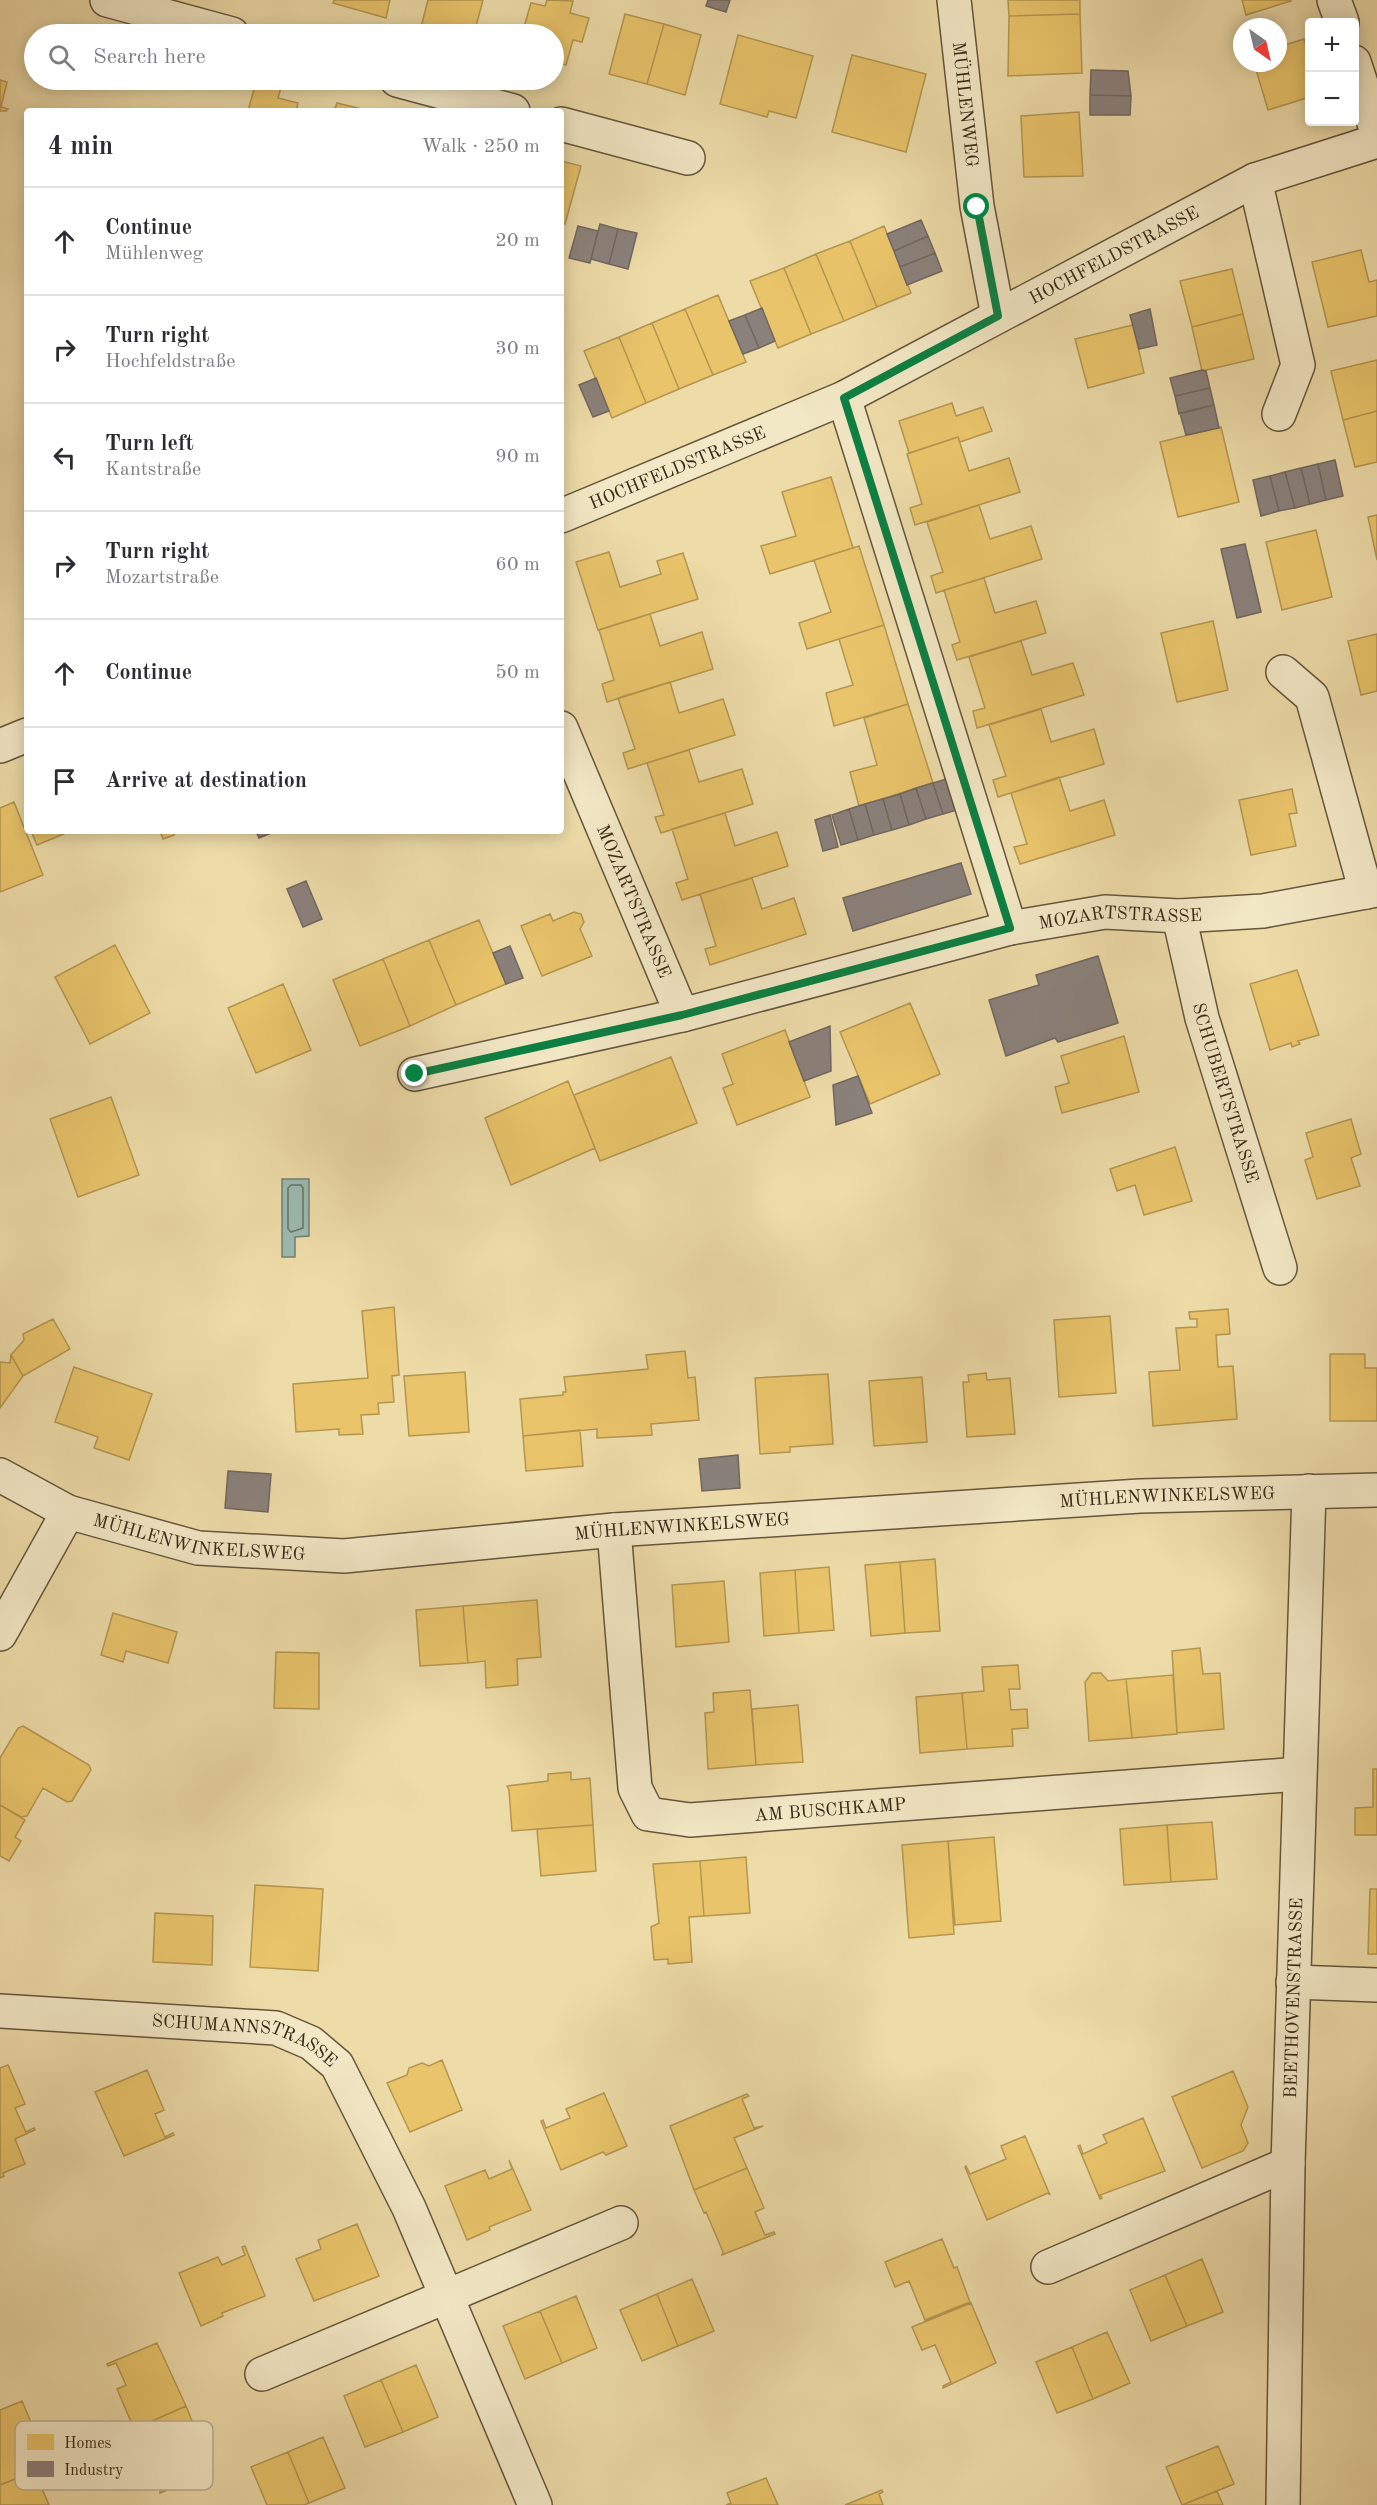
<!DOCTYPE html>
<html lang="en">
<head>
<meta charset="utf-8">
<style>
  :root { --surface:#fff; --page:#f7f7f7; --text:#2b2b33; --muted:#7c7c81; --line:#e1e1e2 }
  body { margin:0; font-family:"Old Standard TT",serif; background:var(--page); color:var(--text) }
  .controls { position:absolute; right:18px; top:18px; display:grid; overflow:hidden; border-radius:6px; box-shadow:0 3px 15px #0003 }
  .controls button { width:54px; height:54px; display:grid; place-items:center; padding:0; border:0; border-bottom:2px solid var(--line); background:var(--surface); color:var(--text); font:30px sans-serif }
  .compass { position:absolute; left:1233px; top:18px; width:54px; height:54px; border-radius:50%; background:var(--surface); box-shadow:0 3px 15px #0003; rotate:146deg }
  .stop { position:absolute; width:18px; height:18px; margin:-14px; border:4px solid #0b8043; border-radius:50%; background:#fff }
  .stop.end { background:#0b8043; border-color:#fff; box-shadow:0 2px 6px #0008 }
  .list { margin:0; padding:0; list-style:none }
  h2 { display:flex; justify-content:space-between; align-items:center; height:78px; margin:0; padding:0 24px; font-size:26px }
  h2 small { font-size:20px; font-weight:400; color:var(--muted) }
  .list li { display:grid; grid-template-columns:39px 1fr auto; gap:18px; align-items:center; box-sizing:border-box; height:108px; padding:0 24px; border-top:2px solid var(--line) }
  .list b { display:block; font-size:22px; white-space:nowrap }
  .list p { margin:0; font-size:20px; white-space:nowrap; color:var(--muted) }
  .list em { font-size:20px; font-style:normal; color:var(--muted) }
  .icon { flex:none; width:33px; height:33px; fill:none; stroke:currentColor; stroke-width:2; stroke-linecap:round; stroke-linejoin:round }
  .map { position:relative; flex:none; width:1377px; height:2505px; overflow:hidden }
  .search { position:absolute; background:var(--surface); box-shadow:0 3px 15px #0003; left:24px; top:24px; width:540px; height:66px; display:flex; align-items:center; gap:15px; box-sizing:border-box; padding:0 21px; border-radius:33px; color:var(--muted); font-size:22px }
  .panel { position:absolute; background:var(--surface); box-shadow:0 3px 15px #0003; left:24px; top:108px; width:540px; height:726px; border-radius:6px }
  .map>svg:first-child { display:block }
  .water { fill:#9bb9b0; stroke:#738073; stroke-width:1.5 }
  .homes { fill:#e9c46a; stroke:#b49651; stroke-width:1.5 }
  .industry { fill:#8a817c; stroke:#71675e; stroke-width:1.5 }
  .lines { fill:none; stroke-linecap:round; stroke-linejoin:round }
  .shore { stroke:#6a7264; stroke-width:1.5 }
  .minor-casing { stroke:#65563c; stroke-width:36 }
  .minor { stroke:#f3e8c6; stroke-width:33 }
  .route { stroke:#0b8043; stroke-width:8 }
  .labels { text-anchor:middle; stroke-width:6; stroke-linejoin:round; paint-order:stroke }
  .street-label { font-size:18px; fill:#382a18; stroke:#f3e8c6 }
  .key { fill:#f3e8c6; stroke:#bbaf92; stroke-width:1.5 }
  .key-label { font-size:16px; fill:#382a18 }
</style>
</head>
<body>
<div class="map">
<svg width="1377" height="2505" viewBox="0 0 1377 2505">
  <rect width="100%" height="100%" fill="#eddba8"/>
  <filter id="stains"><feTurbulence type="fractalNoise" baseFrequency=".00333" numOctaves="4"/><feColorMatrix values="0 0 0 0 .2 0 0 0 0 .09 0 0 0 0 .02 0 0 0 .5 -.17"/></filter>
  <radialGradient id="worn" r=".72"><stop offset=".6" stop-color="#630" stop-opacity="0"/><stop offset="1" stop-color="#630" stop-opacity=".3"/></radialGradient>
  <path class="water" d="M282 1179H309V1236L295 1237V1257H282Z"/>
  <path class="homes" d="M334 0H390L386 18 333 3Z
    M428 0H483L474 34H450L421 27Z
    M547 0 573 1 570 13 589 18 582 42 573 40 566 65 554 61V34H522L531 3 545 6Z
    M1008 0H1080V14L1009 16Z
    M1242 0H1290L1291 1 1246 15Z
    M625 14 664 24 647 84 609 74Z
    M1080 14 1082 73 1008 76 1009 16Z
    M664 24 701 35 685 95 647 84Z
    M738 35 813 56 796 118 769 111 767 117 720 104Z
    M1304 39 1310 57V97L1268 110 1254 63H1278V47Z
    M852 55 926 74 906 152 832 132Z
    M0 80 7 82 1 107 8 109 6 111H0Z
    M256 82 281 88 278 98 298 103 296 111H248Z
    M337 103 370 111H334Z
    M1079 112 1083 176 1024 177 1021 116Z
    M561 161 581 166 565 224 561 223Z
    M884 226 911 293 877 307 850 241Z
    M850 241 877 307 844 321 816 254Z
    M1361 250 1369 282 1377 280V316L1328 327 1312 262Z
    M816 254 844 321 811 334 784 268Z
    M784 268 811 334 778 348 750 281Z
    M1232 269 1243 314 1192 327 1180 281Z
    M718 295 746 362 713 375 685 309Z
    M685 309 713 375 679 389 652 323Z
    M1243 314 1254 359 1202 371 1192 327Z
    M652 323 679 389 646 403 619 337Z
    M1133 325 1144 373 1088 388 1075 339Z
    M619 337 646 403 612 418 584 351Z
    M1377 360V411L1343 420 1331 371Z
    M952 403 956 416 983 407 992 431 960 442 958 437 909 453 899 421Z
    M1377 411V462L1355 467 1343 420Z
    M1221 427 1239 502 1178 517 1160 442Z
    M958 437 969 471 1009 458 1020 492 915 525 910 508 922 504 907 454Z
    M831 477 853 548 770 574 761 546 796 536 782 492Z
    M979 505 990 539 1031 526 1042 559 936 593 931 576 943 572 927 522Z
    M1377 515V560L1368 517Z
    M1316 530 1332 597 1282 610 1266 542Z
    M859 546 884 625 807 649 799 623 831 612 814 560Z
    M609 552 620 587 661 574 657 561 683 553 698 599 598 630 576 562Z
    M984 578 995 613 1036 601 1046 633 957 660 952 645 960 642 944 590Z
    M650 614 660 646 702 632 713 669 607 702 602 684 614 680 599 630Z
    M1213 621 1228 690 1177 702 1161 633Z
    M884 625 908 704 834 726 826 693 853 685 839 639Z
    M1377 634V691L1361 695 1348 641Z
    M1021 641 1032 675 1073 663 1084 695 977 728 973 711 985 708 969 657Z
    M670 682 679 713 723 699 735 735 628 769 623 753 635 749 618 698Z
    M908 704 933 783 859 806 850 772 877 765 864 718Z
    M1041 709 1051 742 1094 729 1104 764 998 797 993 780 1006 776 989 725Z
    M689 750 699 782 742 769 753 804 661 833 655 817 664 815 647 763Z
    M1059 777 1070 811 1104 800 1115 835 1020 864 1014 847 1027 844 1011 793Z
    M1292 789 1297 813 1289 814 1296 846 1251 855 1239 800Z
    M14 802 43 875 0 892V808Z
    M725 813 735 846 777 832 788 866 682 900 676 883 688 879 672 829Z
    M31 831H71L37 845Z
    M160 831H172L174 835 163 839Z
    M752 878 762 909 794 898 806 934 710 965 705 949 716 946 700 894Z
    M574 912 581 914 584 922 580 929 592 956 542 976 521 926 550 914 553 921Z
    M479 920 506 984 456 1005 429 940Z
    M429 940 456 1005 410 1026 383 959Z
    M115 945 150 1013 90 1044 55 977Z
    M383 959 410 1026 360 1046 333 980Z
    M1297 970 1319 1035 1298 1041 1300 1044 1292 1047 1291 1043 1270 1050 1250 984Z
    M283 984 311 1050 256 1073 228 1008Z
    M910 1003 940 1074 870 1104 840 1032Z
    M785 1030 810 1097 737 1125 723 1088 733 1084 722 1054Z
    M1124 1036 1139 1092 1062 1113 1055 1087 1069 1083 1061 1056Z
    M671 1057 697 1123 600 1161 574 1095Z
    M568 1081 595 1148 511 1185 485 1118Z
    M111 1097 139 1175 78 1197 50 1119Z
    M1351 1119 1361 1154 1351 1158 1360 1186 1317 1199 1305 1160 1313 1157 1306 1133Z
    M1175 1147 1192 1201 1144 1215 1135 1185 1117 1191 1110 1169Z
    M394 1307 399 1375 392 1376 394 1402 378 1403 379 1414 361 1415 363 1434 339 1435V1429L296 1432 293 1384 368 1378 362 1311Z
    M1228 1309 1230 1334 1216 1335 1218 1367 1233 1366 1237 1419 1153 1426 1149 1372 1180 1370 1176 1328 1197 1327V1319H1190L1189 1312Z
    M1110 1316 1116 1393 1059 1397 1054 1320Z
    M53 1319 70 1349 23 1376 11 1355 24 1340 23 1334Z
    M685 1351 688 1378 695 1377 699 1420 651 1424 652 1435 636 1436 597 1438V1429L523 1436 520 1399 563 1395V1392H566L564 1377 648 1369 646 1355Z
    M1330 1354H1365V1368H1377V1421H1330Z
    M11 1355 23 1376 0 1408V1362L10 1363Z
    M74 1367 152 1394 129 1460 94 1448 98 1437 55 1422Z
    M465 1372 469 1432 409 1436 404 1376Z
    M986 1373 987 1380 1010 1378 1015 1434 967 1437 963 1382H969L968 1375Z
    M828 1374 833 1444 790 1447V1452L760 1454 755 1378Z
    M922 1377 927 1442 874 1446 869 1381Z
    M580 1430 583 1466 526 1471 523 1436Z
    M935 1559 940 1631 905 1633 900 1562Z
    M900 1562 905 1633 871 1636 865 1565Z
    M829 1567 834 1630 799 1633 795 1570Z
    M795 1570 799 1633 764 1636 760 1573Z
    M724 1581 729 1642 676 1647 672 1585Z
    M537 1600 541 1657 517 1659 518 1685 486 1688 485 1661 468 1663 463 1606Z
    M463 1606 468 1663 420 1666 416 1610Z
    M113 1613 177 1632 168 1663 126 1651 123 1662 101 1655Z
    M1200 1648 1203 1674 1220 1673 1224 1729 1177 1733 1172 1651Z
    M276 1652 319 1653V1709L274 1708Z
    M1018 1665 1020 1689H1009L1011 1710 1027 1709 1028 1728 1012 1729 1013 1746 967 1749 962 1693 984 1691 982 1667Z
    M1092 1673H1101L1108 1681 1126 1679 1132 1738 1089 1741 1085 1682Z
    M1173 1675 1177 1734 1132 1738 1126 1679Z
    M750 1690 756 1765 708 1769 705 1713 714 1712 713 1693Z
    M962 1693 967 1749 920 1753 916 1697Z
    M798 1705 803 1762 756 1765 752 1709Z
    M23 1726 89 1765 91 1770 72 1801 67 1802 43 1788 27 1816 21 1817 0 1805V1758L18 1728Z
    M1373 1769H1377V1835H1355V1808L1373 1807Z
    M571 1772V1780L590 1778 593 1825 512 1831 509 1790 507 1786 548 1781V1774Z
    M0 1805 25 1820 15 1837 21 1841 9 1861 0 1856Z
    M1212 1822 1217 1879 1171 1882 1167 1825Z
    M593 1825 596 1871 541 1876 537 1829Z
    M1167 1825 1171 1882 1124 1885 1120 1829Z
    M994 1837 1001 1921 955 1925 948 1841Z
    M948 1841 954 1934 909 1938 902 1845Z
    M746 1857 750 1913 704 1916 700 1861Z
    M700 1861 704 1916 689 1917 692 1962 668 1964V1959L654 1960 651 1927 659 1923 653 1864Z
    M255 1885 323 1889 318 1971 250 1967Z
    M1370 1889H1377V1954H1368Z
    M155 1913 213 1916 212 1965 153 1962Z
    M442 2060 462 2110 410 2132 387 2083 407 2075 409 2068 422 2063 429 2066Z
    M8 2065 25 2104 15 2108 26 2132 34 2128 35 2130 15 2139 25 2164 3 2173 4 2176 0 2178V2068Z
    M147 2070 164 2110 155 2114 165 2137 173 2133 174 2135 124 2156 95 2092Z
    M1233 2071 1248 2107 1241 2125 1248 2143 1243 2151 1202 2168 1172 2097Z
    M604 2093 627 2146 606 2155 603 2152 561 2170 541 2121 543 2120 546 2128 570 2118 566 2109Z
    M747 2094 749 2096 742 2099 754 2128 763 2126 734 2138 747 2168 694 2190 670 2126Z
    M1143 2118 1165 2171 1100 2195 1102 2198 1100 2199 1078 2146 1080 2145 1083 2154 1107 2143 1103 2135Z
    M1025 2136 1050 2195 1048 2193 987 2220 965 2167 966 2166 970 2174 1006 2159 1001 2146Z
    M509 2160 531 2210 489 2227 490 2230 467 2240 445 2186 485 2170 489 2179 512 2169Z
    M747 2168 764 2208 755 2212 765 2235 774 2232 775 2234 722 2255 723 2252 706 2212 704 2213 694 2190Z
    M357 2224 379 2276 314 2301 296 2259 321 2249 318 2240Z
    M942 2239 954 2268 957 2267 970 2302 925 2320 909 2281 895 2287 885 2262Z
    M245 2246 265 2296 222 2313 223 2316 201 2326 179 2273 218 2257 222 2265 245 2255 242 2247Z
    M1202 2259 1223 2312 1187 2326 1165 2275Z
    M1165 2275 1187 2326 1151 2341 1130 2290Z
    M692 2279 714 2331 678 2346 657 2294Z
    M657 2294 678 2346 642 2361 620 2310Z
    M576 2296 597 2348 562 2363 540 2311Z
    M971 2303 996 2363 943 2388V2386L951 2382 935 2345 922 2350 912 2327Z
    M540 2311 562 2363 525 2379 503 2326Z
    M1107 2332 1130 2383 1093 2399 1072 2347Z
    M157 2343 186 2406 134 2429 117 2389 126 2385 116 2363 108 2366 107 2364Z
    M1072 2347 1093 2399 1057 2413 1036 2362Z
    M416 2365 438 2417 403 2432 381 2380Z
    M381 2380 403 2432 365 2447 344 2396Z
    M22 2401 49 2465 0 2485V2410Z
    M186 2406 212 2471 160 2493V2491L169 2487 159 2464 150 2468 134 2429Z
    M323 2437 345 2488 309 2503 288 2452Z
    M1218 2446 1234 2484 1182 2505 1166 2467Z
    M288 2452 309 2503 304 2505H267L251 2467Z
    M43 2468 35 2472 49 2505H0V2485Z
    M766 2478 778 2505H726L731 2503 727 2493Z
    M882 2490 883 2492 879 2494 883 2505H845Z
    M1217 2491 1223 2505H1182Z"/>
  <path class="industry" d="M708 0H730L726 12 706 6Z
    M1091 70 1128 71 1131 96 1090 95Z
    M1090 95 1131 96 1130 115H1090Z
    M921 220 928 236 894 251 887 234Z
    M600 224 618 229 609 264 591 259Z
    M578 226 598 231 590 263 569 258Z
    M618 229 637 233 628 269 609 264Z
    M928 236 935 253 900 267 894 251Z
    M935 253 942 271 907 285 900 267Z
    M762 308 775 341 759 348 745 315Z
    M1150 309 1157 345 1139 349 1130 315Z
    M745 315 759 348 743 354 729 321Z
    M1202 370 1206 371 1210 388 1175 396 1170 378Z
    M596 378 609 411 593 417 579 385Z
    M1210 388 1214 405 1179 414 1175 396Z
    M1214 405 1219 428 1186 435 1180 413Z
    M1335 460 1343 496 1326 500 1318 464Z
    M1318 464 1326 500 1310 504 1301 468Z
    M1301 468 1310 504 1295 508 1285 472Z
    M1285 472 1295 508 1279 511 1270 476Z
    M1270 476 1279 511 1261 516 1253 480Z
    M1245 544 1261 612 1237 618 1221 549Z
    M950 778 960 809 943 814 933 783Z
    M933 783 943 814 926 819 916 788Z
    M916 788 926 819 909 825 900 794Z
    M900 794 909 825 892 830 883 799Z
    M883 799 892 830 874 835 865 804Z
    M865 804 874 835 858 840 849 809Z
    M849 809 858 840 841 845 832 815Z
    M830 815 838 847 823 851 815 820Z
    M256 831H276L259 838Z
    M961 863 971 894 853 931 843 898Z
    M306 881 322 919 303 927 287 889Z
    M510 946 523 978 506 984 493 953Z
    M1098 956 1118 1023 1058 1042 1055 1038 1006 1056 989 1000 1039 985 1036 975Z
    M830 1026 831 1071 804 1081 789 1042Z
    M858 1076 872 1113 836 1125 833 1085Z
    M738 1455 740 1488 702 1491 699 1459Z
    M228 1471 271 1474 268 1512 225 1508Z"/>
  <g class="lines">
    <path class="shore" d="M291 1185H301L303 1188V1228L291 1232 288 1229V1188Z"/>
    <defs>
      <g id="minor">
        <path d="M107 0 232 34"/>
        <path id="s1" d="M954 0 977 206 998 316"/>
        <path d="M1334 0 1342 22"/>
        <path d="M1354 62 1377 132"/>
        <path d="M397 80 513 111"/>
        <path d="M561 124 688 158"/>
        <path d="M1255 180 1298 365 1279 414"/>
        <path d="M844 398 1010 928"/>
        <path id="s2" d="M561 516 844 398 1255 180 1377 141"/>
        <path d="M1283 672 1312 697 1366 892"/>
        <path id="s3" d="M561 728 682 1015"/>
        <path d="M0 746 27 735"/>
        <path id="s4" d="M1179 916 1202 1018 1280 1268"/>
        <path id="s5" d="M415 1074 682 1015 1010 928 1105 912 1179 916 1263 911 1377 890"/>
        <path id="s6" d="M0 1475 68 1512 198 1548 344 1556 614 1530 1140 1496 1377 1490"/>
        <path id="s7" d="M614 1530 635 1788 648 1814 690 1820 1299 1774"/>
        <path d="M0 1634 68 1512"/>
        <path d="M1293 1982 1377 1985"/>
        <path id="s8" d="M0 2011 276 2028 311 2043 337 2065 409 2208 535 2505"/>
        <path d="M1048 2267 1288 2164"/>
        <path d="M262 2374 621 2223"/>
        <path id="s9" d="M1283 2505 1288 2164 1309 1491"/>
      </g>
    </defs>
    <use href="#minor" class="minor-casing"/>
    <use href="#minor" class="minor"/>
  </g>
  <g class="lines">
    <path class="route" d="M415 1074 682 1015 1010 928 844 398 998 316 977 207"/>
  </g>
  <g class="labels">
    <g class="street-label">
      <text dy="6" stroke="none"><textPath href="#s1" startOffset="105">MÜHLENWEG</textPath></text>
      <text dy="6" stroke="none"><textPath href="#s2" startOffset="612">HOCHFELDSTRASSE</textPath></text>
      <text dy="6" stroke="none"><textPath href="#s2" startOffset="126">HOCHFELDSTRASSE</textPath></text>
      <text dy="6" stroke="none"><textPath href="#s3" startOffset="188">MOZARTSTRASSE</textPath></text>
      <text dy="6" stroke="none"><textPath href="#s5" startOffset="724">MOZARTSTRASSE</textPath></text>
      <text dy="6" stroke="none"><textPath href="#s4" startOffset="183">SCHUBERTSTRASSE</textPath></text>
      <text dy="6" stroke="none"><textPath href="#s6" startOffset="1184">MÜHLENWINKELSWEG</textPath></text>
      <text dy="6" stroke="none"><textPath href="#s6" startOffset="698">MÜHLENWINKELSWEG</textPath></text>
      <text dy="6" stroke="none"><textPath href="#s6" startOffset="212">MÜHLENWINKELSWEG</textPath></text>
      <text dy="6" stroke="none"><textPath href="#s7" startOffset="471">AM BUSCHKAMP</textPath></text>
      <text dy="6" stroke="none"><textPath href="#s9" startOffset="507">BEETHOVENSTRASSE</textPath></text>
      <text dy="6" stroke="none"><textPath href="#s8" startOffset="249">SCHUMANNSTRASSE</textPath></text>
    </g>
  </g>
  <rect x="15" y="2421" width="198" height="69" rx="9" class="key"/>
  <rect x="27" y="2434" width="27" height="16" fill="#e9c46a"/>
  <rect x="27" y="2461" width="27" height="16" fill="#8a817c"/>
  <g class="key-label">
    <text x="64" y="2448">Homes</text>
    <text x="64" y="2475">Industry</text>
  </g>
  <rect width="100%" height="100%" filter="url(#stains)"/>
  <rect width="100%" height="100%" fill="url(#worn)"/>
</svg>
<div class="controls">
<button>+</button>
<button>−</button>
</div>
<svg class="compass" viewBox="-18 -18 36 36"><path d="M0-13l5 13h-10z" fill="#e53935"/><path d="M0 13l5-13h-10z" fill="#7c7c81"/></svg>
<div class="stop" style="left:977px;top:207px"></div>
<div class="stop end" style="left:415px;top:1074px"></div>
<div class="search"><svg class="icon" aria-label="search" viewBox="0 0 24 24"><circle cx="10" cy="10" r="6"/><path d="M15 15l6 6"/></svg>Search here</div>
<section class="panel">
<h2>4 min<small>Walk · 250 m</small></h2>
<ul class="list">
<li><svg class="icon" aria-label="ahead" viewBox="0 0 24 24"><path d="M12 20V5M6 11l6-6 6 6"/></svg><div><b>Continue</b><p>Mühlenweg</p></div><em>20 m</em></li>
<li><svg class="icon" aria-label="right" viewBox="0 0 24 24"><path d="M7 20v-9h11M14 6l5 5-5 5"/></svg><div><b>Turn right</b><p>Hochfeldstraße</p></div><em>30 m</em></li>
<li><svg class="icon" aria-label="left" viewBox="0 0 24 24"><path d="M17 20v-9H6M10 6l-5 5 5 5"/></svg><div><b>Turn left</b><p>Kantstraße</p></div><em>90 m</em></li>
<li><svg class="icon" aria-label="right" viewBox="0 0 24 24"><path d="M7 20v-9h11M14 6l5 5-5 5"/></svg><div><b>Turn right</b><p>Mozartstraße</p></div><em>60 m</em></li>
<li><svg class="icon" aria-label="ahead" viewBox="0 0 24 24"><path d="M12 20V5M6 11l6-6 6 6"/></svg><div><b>Continue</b></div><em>50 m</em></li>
<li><svg class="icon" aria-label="arrive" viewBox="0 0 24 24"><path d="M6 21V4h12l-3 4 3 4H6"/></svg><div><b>Arrive at destination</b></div></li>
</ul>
</section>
</div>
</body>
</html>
